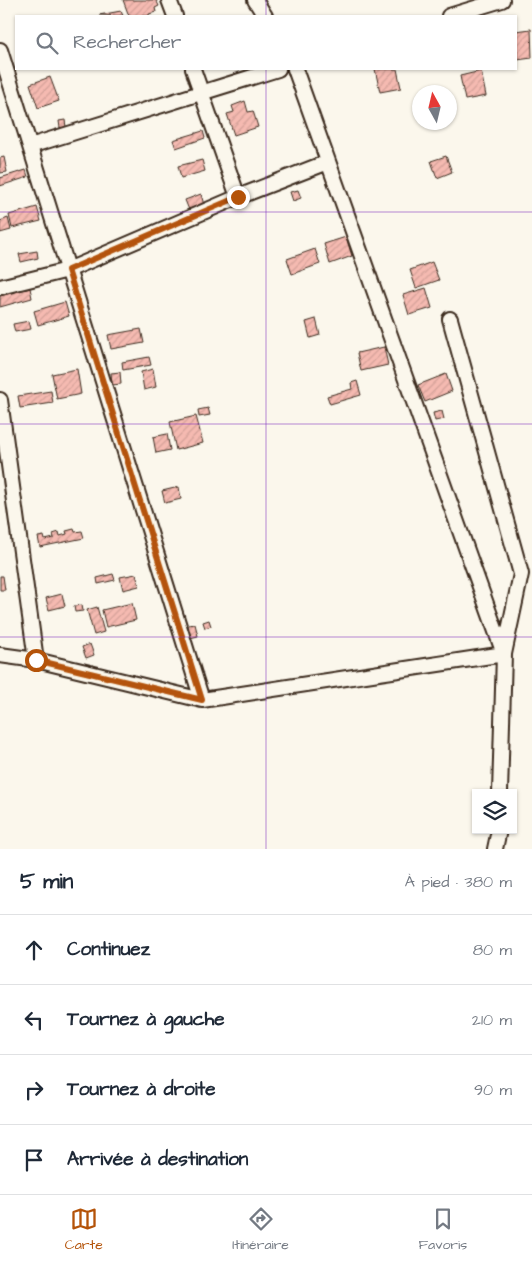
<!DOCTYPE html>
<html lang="fr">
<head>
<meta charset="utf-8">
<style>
  :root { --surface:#fff; --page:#f2f2f3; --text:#1f2937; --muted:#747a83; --line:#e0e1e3; --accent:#b45309 }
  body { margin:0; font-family:"Architects Daughter",sans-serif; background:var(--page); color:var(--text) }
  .controls { position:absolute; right:15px; bottom:15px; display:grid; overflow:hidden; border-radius:0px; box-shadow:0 1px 4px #0004 }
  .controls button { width:45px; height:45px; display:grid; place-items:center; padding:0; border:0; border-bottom:1px solid var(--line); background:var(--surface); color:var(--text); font:25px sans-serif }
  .compass { position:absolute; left:412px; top:85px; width:45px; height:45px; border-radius:50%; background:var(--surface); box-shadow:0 1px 4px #0004; rotate:352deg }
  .stop { position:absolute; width:15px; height:15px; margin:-11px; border:4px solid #b45309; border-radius:50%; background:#fff }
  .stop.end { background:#b45309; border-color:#fff; box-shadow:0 1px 5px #0008 }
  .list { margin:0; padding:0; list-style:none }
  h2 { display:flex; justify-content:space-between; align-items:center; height:65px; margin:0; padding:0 20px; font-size:21px }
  h2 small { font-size:16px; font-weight:400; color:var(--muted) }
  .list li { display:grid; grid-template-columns:32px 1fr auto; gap:15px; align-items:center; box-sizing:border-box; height:70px; padding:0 20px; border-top:1px solid var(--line) }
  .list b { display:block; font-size:19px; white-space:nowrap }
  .list em { font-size:16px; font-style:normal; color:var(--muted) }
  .icon { flex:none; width:28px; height:28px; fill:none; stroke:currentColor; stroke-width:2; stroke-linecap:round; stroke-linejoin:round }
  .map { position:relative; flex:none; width:532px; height:849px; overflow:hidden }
  .search { position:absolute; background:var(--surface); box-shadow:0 1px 4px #0004; left:15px; right:15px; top:15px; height:55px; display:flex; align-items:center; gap:12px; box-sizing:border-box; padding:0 18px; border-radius:0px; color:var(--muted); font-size:19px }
  .sheet { height:345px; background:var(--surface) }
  nav { display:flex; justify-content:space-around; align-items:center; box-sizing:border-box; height:70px; border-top:1px solid var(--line); background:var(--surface); font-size:14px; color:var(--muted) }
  nav a { display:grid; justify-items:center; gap:2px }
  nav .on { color:var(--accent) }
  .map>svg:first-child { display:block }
  .building { fill:url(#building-hatch); stroke:#3b2a1e }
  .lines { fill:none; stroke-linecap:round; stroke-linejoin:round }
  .minor-casing { stroke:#3b2a1e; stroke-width:18 }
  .minor { stroke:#fbf7ec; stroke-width:14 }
  .route { stroke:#b45309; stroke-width:6 }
  .grid { fill:none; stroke:#7b2cbf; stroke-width:1; stroke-opacity:0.55 }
</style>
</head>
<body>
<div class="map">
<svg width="532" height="849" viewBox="0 0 532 849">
  <defs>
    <pattern id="building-hatch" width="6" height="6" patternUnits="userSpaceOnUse" patternTransform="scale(1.25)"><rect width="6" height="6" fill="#f5bab1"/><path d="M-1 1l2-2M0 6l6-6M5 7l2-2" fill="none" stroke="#d3a098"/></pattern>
  </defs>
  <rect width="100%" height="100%" fill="#fbf7ec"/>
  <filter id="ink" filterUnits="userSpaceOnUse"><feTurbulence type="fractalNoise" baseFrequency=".02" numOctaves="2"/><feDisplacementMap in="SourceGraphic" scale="10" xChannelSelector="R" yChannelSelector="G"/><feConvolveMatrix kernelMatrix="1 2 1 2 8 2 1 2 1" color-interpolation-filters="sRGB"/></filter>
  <g filter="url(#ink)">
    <path class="building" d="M123 0H156L159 6 155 8 156 12 149 14V16H129Z
      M121 11 123 16 99 15Z
      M531 29 532 58 517 60 516 31Z
      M375 69H397L401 88 380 92Z
      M481 71 486 96 465 100 460 76Z
      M50 77 59 101 38 108 30 84Z
      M245 101 248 112 253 111 258 127 234 135 227 114 234 112 232 106Z
      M65 120 66 127 60 128 59 121Z
      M203 131 205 138 176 148 173 140Z
      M446 156 452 172 437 178 431 161Z
      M4 157 7 172 0 173V158Z
      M202 160 205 171 181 178 178 166Z
      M26 170 28 177 0 186V178Z
      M298 190 301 198 293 201 290 192Z
      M201 194 204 205 189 210 185 200Z
      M37 207 41 221 12 228 9 215Z
      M8 218 11 230 0 233V221Z
      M346 237 352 256 330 264 324 244Z
      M315 249 320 264 292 274 287 259Z
      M37 251 38 258 21 262 19 254Z
      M432 262 439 280 416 288 410 270Z
      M30 288 32 298 0 307V296Z
      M426 288 432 308 409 315 403 295Z
      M65 302 69 316 38 325 34 311Z
      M316 319 320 335 310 338 306 322Z
      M29 321 31 329 15 332 13 324Z
      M141 329 144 343 111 349 108 335Z
      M384 347 388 365 361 371 357 353Z
      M149 357 151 365 123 370 122 362Z
      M77 369 81 394 57 399 52 374Z
      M153 369 156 387 144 390 141 372Z
      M120 372 121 384 112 385 111 373Z
      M446 374 452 391 425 402 418 385Z
      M357 381 361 395 330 404 327 396 352 389 351 383Z
      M51 391 53 403 20 408 18 396Z
      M208 408 210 415 199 417 198 410Z
      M442 411 444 419 435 421 433 413Z
      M196 416 203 443 176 450 170 422Z
      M167 434 170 450 156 453 153 437Z
      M179 487 181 499 165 503 162 491Z
      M74 529 75 532 82 531 84 538 40 547 38 537 44 536 45 540 54 538 53 534 59 532 60 536 67 534 66 531Z
      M113 574 115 580 98 584 97 578Z
      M136 574 139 586 123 590 120 577Z
      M0 576H3L5 590H0Z
      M62 594 65 606 49 610 46 598Z
      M132 603 136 620 106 627 102 610Z
      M82 605 83 611 75 612 74 606Z
      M97 607 104 632 94 635 87 610Z
      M209 620 211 626 205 628 203 622Z
      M195 624 198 636 190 638 188 625Z
      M90 644 94 655 86 658 82 647Z"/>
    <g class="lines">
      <defs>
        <path id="minor" d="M169 0 175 16
          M255 0 265 16
          M449 16 502 0
          M0 50 202 700
          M193 69 238 197
          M30 146 278 69
          M0 287 68 270 238 197 328 162
          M450 319 521 574 504 654 500 793
          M0 400 36 660
          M0 655 36 660 202 700 504 654 295 69
          M495 849 499 830"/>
      </defs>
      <use href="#minor" class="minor-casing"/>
      <use href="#minor" class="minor"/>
    </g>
  </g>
  <g class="lines" filter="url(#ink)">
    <path class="route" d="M36 660 202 700 68 270 238 197"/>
  </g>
  <path class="grid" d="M266 0V16M266 69V849M0 212H532M0 424H532M0 637H532"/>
</svg>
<div class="controls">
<button><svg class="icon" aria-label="layers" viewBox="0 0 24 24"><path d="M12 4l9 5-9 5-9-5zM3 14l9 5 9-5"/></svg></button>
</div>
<svg class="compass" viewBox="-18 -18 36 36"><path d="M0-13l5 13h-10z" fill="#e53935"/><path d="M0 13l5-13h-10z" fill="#747a83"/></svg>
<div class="stop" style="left:36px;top:660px"></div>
<div class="stop end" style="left:238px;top:197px"></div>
<div class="search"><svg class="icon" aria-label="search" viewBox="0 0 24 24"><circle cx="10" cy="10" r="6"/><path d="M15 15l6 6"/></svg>Rechercher</div>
</div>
<section class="sheet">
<h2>5 min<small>À pied · 380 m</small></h2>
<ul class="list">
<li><svg class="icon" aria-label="ahead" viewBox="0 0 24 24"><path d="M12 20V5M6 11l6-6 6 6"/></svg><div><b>Continuez</b></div><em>80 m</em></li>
<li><svg class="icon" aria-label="left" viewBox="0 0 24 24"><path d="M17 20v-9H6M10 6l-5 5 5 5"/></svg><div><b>Tournez à gauche</b></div><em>210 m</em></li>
<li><svg class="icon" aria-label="right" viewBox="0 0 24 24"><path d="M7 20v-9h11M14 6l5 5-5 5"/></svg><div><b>Tournez à droite</b></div><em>90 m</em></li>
<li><svg class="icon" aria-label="arrive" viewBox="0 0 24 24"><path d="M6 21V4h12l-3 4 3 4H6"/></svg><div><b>Arrivée à destination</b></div></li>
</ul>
</section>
<nav>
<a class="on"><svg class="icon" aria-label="map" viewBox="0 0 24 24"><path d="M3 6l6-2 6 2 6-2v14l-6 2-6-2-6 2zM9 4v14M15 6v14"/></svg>Carte</a>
<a><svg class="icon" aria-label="directions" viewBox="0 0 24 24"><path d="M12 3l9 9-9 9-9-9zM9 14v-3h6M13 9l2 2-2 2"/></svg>Itinéraire</a>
<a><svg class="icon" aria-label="saved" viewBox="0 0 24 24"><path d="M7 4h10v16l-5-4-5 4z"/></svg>Favoris</a>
</nav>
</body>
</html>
